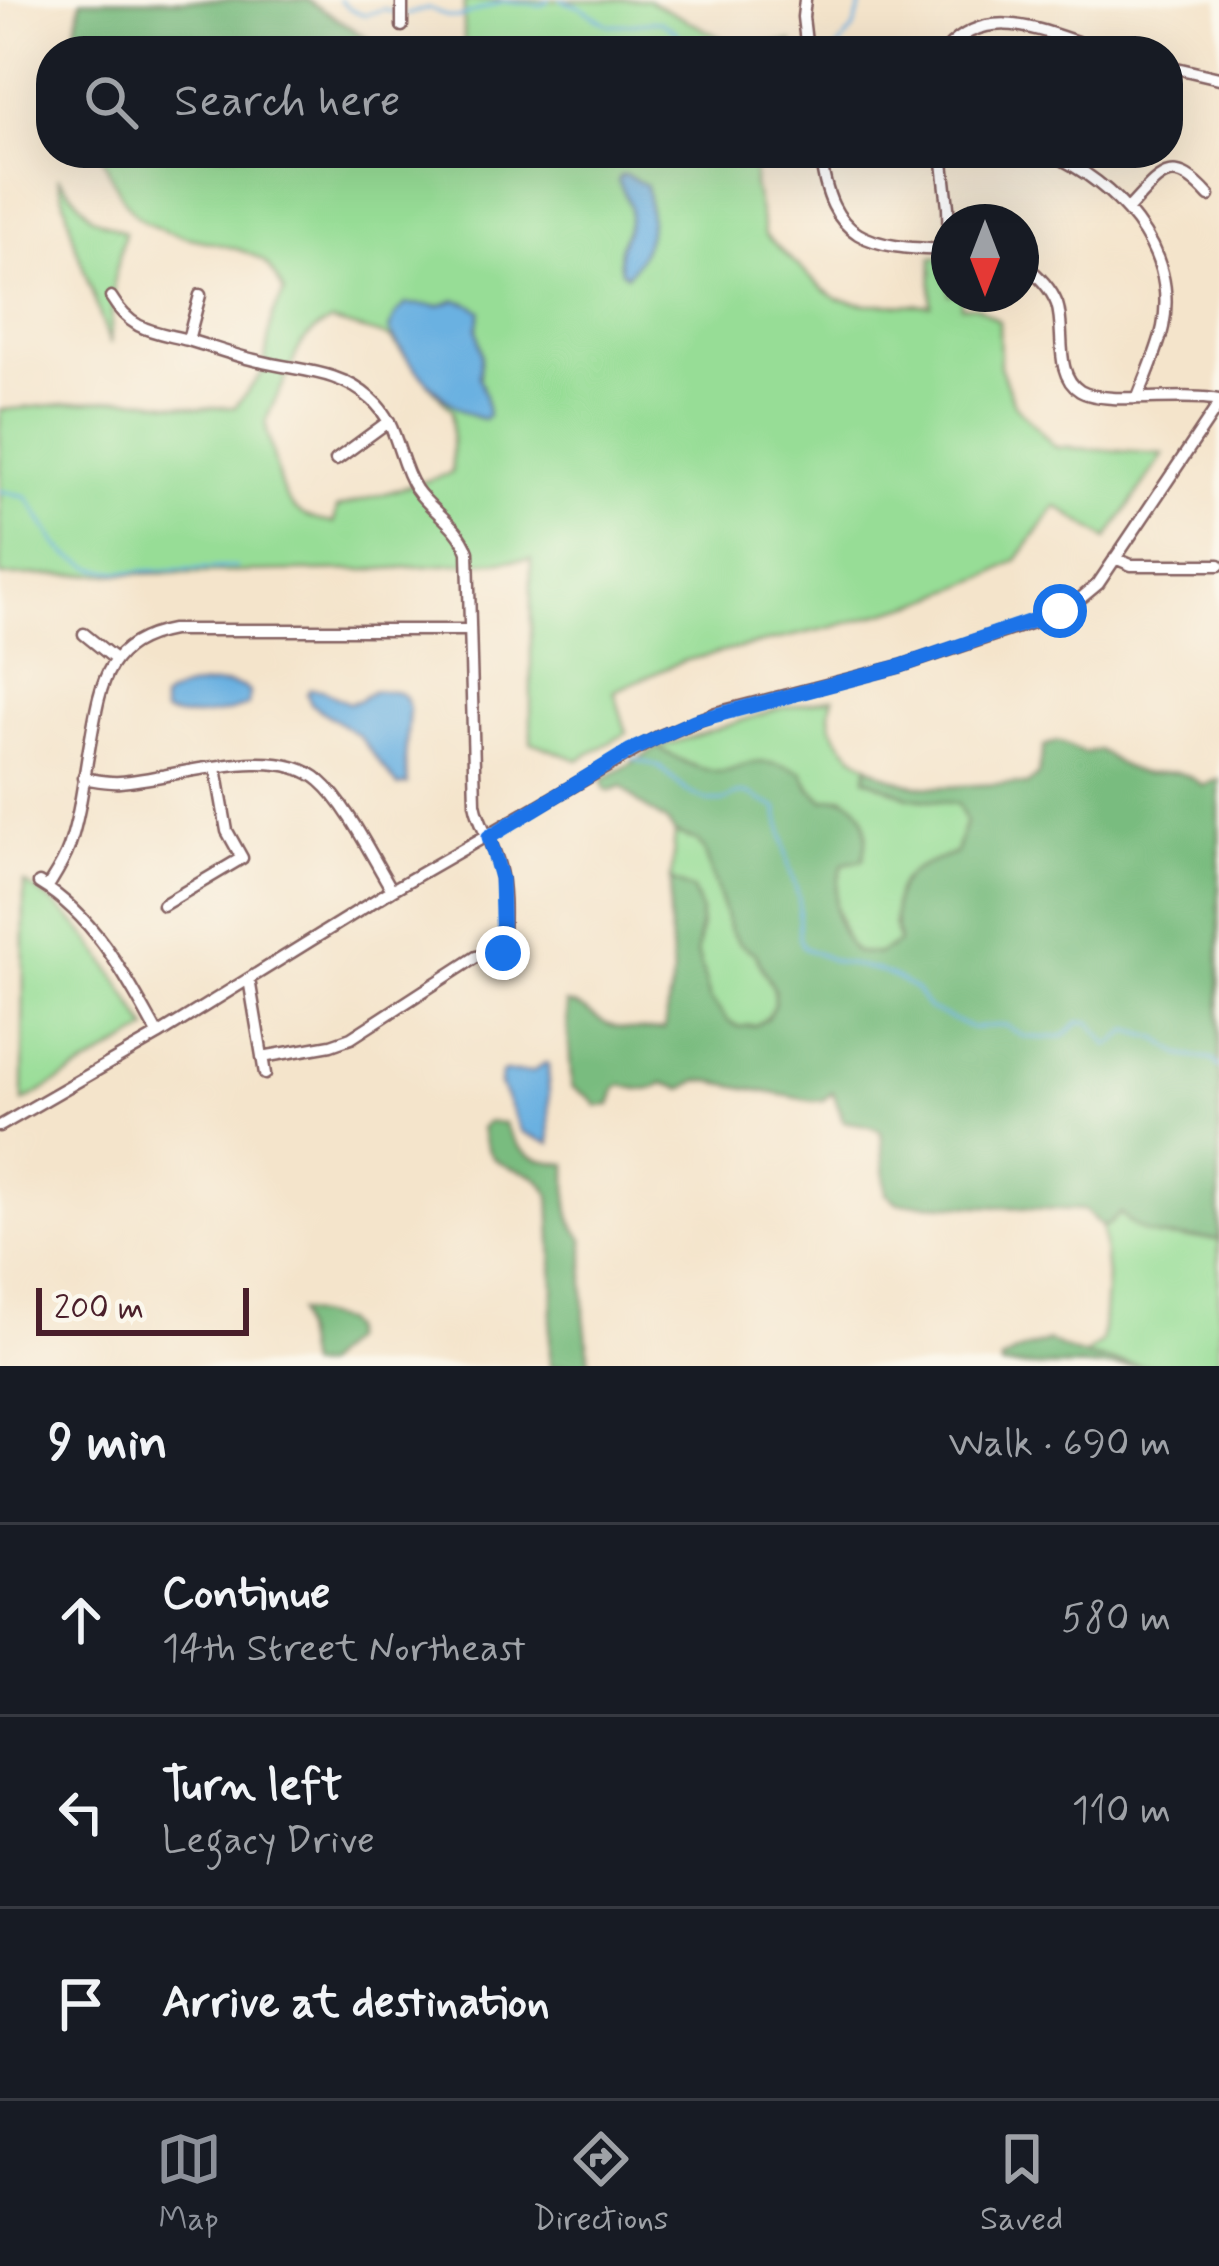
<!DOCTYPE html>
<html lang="en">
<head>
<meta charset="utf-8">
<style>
  :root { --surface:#171b24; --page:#20242c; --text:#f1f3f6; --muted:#9ea1a6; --line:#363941; --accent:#8c9099 }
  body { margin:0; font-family:Mynerve,sans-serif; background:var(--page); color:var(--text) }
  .compass { position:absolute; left:931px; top:204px; width:108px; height:108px; border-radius:50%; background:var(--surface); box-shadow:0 12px 48px #0002; rotate:180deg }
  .scale { position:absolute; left:36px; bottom:30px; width:213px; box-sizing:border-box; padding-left:12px; border:6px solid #4a1f2b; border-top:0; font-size:33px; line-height:42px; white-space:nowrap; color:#4a1f2b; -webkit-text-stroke:9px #fbf7ec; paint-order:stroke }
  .stop { position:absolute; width:36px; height:36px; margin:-27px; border:9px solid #1a73e8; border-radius:50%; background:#fff }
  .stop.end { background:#1a73e8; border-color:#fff; box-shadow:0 3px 12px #0008 }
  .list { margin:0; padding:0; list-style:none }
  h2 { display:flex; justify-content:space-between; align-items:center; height:156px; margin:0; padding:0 48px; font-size:51px }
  h2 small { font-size:39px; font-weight:400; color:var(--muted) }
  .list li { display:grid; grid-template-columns:78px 1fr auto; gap:36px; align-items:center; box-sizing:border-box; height:192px; padding:0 48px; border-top:3px solid var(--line) }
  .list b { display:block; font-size:45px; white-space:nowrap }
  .list p { margin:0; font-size:39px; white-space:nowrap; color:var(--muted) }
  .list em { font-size:39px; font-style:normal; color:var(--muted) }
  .icon { flex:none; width:66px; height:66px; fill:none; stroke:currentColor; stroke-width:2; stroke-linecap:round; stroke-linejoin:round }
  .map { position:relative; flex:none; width:1219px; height:1366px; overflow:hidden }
  .search { position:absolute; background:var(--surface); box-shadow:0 12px 48px #0002; left:36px; right:36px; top:36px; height:132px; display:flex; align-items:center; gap:30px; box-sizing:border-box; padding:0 42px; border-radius:48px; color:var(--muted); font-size:45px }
  .sheet { height:732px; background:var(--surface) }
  nav { display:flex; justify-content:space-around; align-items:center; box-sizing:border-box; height:168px; border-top:3px solid var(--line); background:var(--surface); font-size:33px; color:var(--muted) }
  nav a { display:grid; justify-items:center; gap:6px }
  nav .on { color:var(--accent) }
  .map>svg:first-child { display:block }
  .green { fill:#97dd96; stroke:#707e60; stroke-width:3; fill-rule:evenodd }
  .forest { fill:#79bc7f; stroke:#626e55; stroke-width:3 }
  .water { fill:#6ab1e1; stroke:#5a6886; stroke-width:3 }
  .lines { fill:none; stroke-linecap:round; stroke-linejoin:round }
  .stream { stroke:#6ab1e1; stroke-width:3 }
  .minor-casing { stroke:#866463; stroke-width:15 }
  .minor { stroke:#fff; stroke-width:10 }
  .route { stroke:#1a73e8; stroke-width:15 }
</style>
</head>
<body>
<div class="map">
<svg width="1219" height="1366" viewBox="0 0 1219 1366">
  <rect width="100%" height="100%" fill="#fbf7ec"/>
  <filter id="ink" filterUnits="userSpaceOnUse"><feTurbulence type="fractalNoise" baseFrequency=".00833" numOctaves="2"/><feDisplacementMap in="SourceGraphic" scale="24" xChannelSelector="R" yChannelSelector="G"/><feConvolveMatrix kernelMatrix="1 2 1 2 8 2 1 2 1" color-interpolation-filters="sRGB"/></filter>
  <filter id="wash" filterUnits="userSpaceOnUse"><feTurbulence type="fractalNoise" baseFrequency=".004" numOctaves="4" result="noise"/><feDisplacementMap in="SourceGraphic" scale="48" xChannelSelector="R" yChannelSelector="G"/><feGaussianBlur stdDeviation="2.7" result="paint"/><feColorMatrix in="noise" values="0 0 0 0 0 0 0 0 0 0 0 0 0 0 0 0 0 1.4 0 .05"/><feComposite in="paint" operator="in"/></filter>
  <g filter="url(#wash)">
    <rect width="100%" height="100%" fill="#f4e4cb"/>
    <path class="green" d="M464 0H648L735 45 792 42 793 51H464Z
      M101 153H755L754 185 765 235 823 289 837 299 865 304 931 305 932 257 949 258V294H961V306H976L999 321 1000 366 1014 404 1055 447 1164 454 1107 539 1056 506 1017 560 988 576 919 603 833 627 683 661 614 691 627 733 578 760 531 742V559L368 570 0 576V410L118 399 147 400 199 408 235 407 263 372 272 317 284 292C279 283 272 267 263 261 228 237 160 243 132 211 118 195 110 172 101 153ZM331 321 389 337 452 411V473L337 508 334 523C286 518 283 497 273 455 271 444 264 429 267 419 270 408 278 395 283 385 300 351 294 340 331 321Z
      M58 177 92 217 125 232 114 279 110 344 76 247Z
      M833 698C822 728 844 750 868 765L866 778 909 797 958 804 966 821 956 853 909 874 894 922 899 942 877 954 855 952 845 940 833 896 843 864 844 797 824 800 810 788 802 772H714L690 765 658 748 778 709Z
      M675 833 698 841 704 849 730 930 739 943 754 952 774 989V1005L767 1018 756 1025 739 1027 728 1022 710 999 697 952 701 926 693 890 671 880Z
      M24 883C86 919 112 971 148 1030L23 1102Z
      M1121 1213C1145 1247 1184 1234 1219 1240V1366H1141L1083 1356 1102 1342 1107 1277 1102 1227 1108 1225Z"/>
    <path class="forest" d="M81 0H307L376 44 375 51H72Z
      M1057 741 1084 753 1098 750C1110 757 1120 767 1134 771 1161 781 1173 760 1203 786L1219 779V1240C1182 1233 1148 1248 1121 1213L1108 1225 1102 1227 1084 1210 898 1203 886 1194 881 1132C873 1124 855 1124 843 1121L833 1092 823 1100 813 1101 710 1081H698L683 1089 663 1083C651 1094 636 1089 622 1085L616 1089 611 1105 597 1106 589 1097 572 1087 566 1003C582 1006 589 1013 603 1022 620 1032 645 1030 664 1029L673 976 669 916 671 880 693 890 701 911 697 952 710 999 729 1022 739 1027 756 1025 767 1018 774 1005V989L754 953 739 943 730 930 704 849 697 841 675 833 667 822 640 804 622 786 610 791 605 789 602 780 658 748C677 758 698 771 720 772 732 772 736 767 747 764 766 760 784 765 802 772L810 788 824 800C866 790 871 828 863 860L843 864C832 897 831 924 855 952L877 954 899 942C894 921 889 891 909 874 920 865 942 859 956 853L966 821 958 804 909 797 865 778 868 765C926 804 965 778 1027 785L1038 775 1044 746Z
      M487 1122 504 1123C519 1155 532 1161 567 1164 568 1191 563 1220 584 1239V1316L590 1366H550V1332L554 1288 550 1195C530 1154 492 1187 481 1128Z
      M298 1311 342 1321 348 1329V1340L321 1366H307Z
      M1049 1341C1077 1358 1109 1361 1141 1366H1001V1361L1017 1352Z"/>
    <path class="water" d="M626 175 646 185C653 223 653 243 627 275L621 271C614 241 632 233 630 209 629 199 622 190 618 180L620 176Z
      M456 300 470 304 481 311 477 328 482 354 479 377 485 395 488 415 484 419C449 414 406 360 389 330L396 314 406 304 439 306Z
      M228 684 243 687 249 692 248 705C229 714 182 721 164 713L162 700C179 685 206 685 228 684Z
      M310 689 322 690 348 703 357 701 374 691H394L404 696 409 708 405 761 408 784 398 786 359 736 311 704 307 694Z
      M545 1063 548 1064 550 1144 521 1131 500 1084 501 1074 505 1072H533Z"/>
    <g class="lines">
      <path class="stream" d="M339 0 351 9 365 15 384 9 396 13
        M561 0 580 7 610 26 660 21 674 30 692 51
        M406 15 429 8 446 16 458 18 504 1 541 5 549 0
        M835 51 853 30 863 0
        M0 491 26 496 56 543 69 556 96 569 119 572 237 567
        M633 758 659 767 688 792 708 801H723L738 794H749L777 808 789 867 799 898V939L804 948 837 962 877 970 896 978 916 990 929 1009 972 1028 1005 1025 1024 1037 1044 1038 1063 1036 1079 1022H1090L1108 1045 1114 1043 1129 1030 1159 1039 1181 1055 1213 1060 1219 1067"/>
    </g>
  </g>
  <g filter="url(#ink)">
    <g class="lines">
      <defs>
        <path id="minor" d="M402 0V26
          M805 0 803 17 807 51
          M945 51C991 0 1048 35 1105 51
          M1168 66 1219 78
          M820 153C831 243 868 247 949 250
          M942 153 948 207 949 248
          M1049 153C1115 183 1179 248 1163 327 1158 350 1147 374 1138 397
          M1128 209C1159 176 1171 153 1209 196
          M1021 262C1036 273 1050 286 1057 304 1066 330 1053 374 1080 391 1105 406 1185 392 1219 400
          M111 297C132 332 153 331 188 340 212 347 235 356 259 361 298 371 340 370 371 399 399 423 397 460 416 489 432 512 458 524 468 552L475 803C479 826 494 844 499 866 506 894 503 925 503 953L476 957 351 1038 331 1045 262 1057
          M188 340 200 295
          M336 460 389 421
          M1115 558 1131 565H1219
          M84 634 115 659
          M83 778C96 780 108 783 120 782 176 778 276 742 320 781 347 804 373 859 392 890
          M39 883C96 917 127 979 158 1035
          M47 888C55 875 64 862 69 847 81 812 84 774 91 738 101 681 107 642 172 630H470
          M163 905 242 858 227 831 216 768
          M249 979 265 1074
          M0 1126 158 1035 392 890 658 737 716 713 901 666 1045 618 1075 603 1098 584 1219 404"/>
      </defs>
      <use href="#minor" class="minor-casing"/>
      <use href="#minor" class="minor"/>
    </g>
  </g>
  <g class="lines" filter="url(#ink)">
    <path class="route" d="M503 953 501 878 489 837 631 750 694 721 901 666 1060 611"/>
  </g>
</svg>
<svg class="compass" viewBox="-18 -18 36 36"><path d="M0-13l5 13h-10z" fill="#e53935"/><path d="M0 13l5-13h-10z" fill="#9ea1a6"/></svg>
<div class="scale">200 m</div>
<div class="stop" style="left:1060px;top:611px"></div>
<div class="stop end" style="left:503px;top:953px"></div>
<div class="search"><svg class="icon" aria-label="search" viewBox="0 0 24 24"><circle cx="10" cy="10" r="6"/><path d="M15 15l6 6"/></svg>Search here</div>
</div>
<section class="sheet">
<h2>9 min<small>Walk · 690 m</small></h2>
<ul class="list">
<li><svg class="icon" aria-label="ahead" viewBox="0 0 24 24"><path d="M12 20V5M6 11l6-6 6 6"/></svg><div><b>Continue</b><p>14th Street Northeast</p></div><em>580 m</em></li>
<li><svg class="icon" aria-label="left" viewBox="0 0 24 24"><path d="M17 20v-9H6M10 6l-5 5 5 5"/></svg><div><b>Turn left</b><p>Legacy Drive</p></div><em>110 m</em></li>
<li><svg class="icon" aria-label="arrive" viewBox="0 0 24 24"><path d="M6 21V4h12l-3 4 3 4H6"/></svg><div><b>Arrive at destination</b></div></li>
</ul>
</section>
<nav>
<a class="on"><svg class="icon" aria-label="map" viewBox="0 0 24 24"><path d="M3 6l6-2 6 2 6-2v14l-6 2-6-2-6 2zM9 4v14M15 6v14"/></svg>Map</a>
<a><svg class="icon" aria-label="directions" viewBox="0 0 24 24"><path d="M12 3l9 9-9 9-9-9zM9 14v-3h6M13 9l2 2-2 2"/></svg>Directions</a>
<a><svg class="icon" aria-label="saved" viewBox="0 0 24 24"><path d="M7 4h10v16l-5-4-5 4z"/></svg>Saved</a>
</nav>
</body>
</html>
